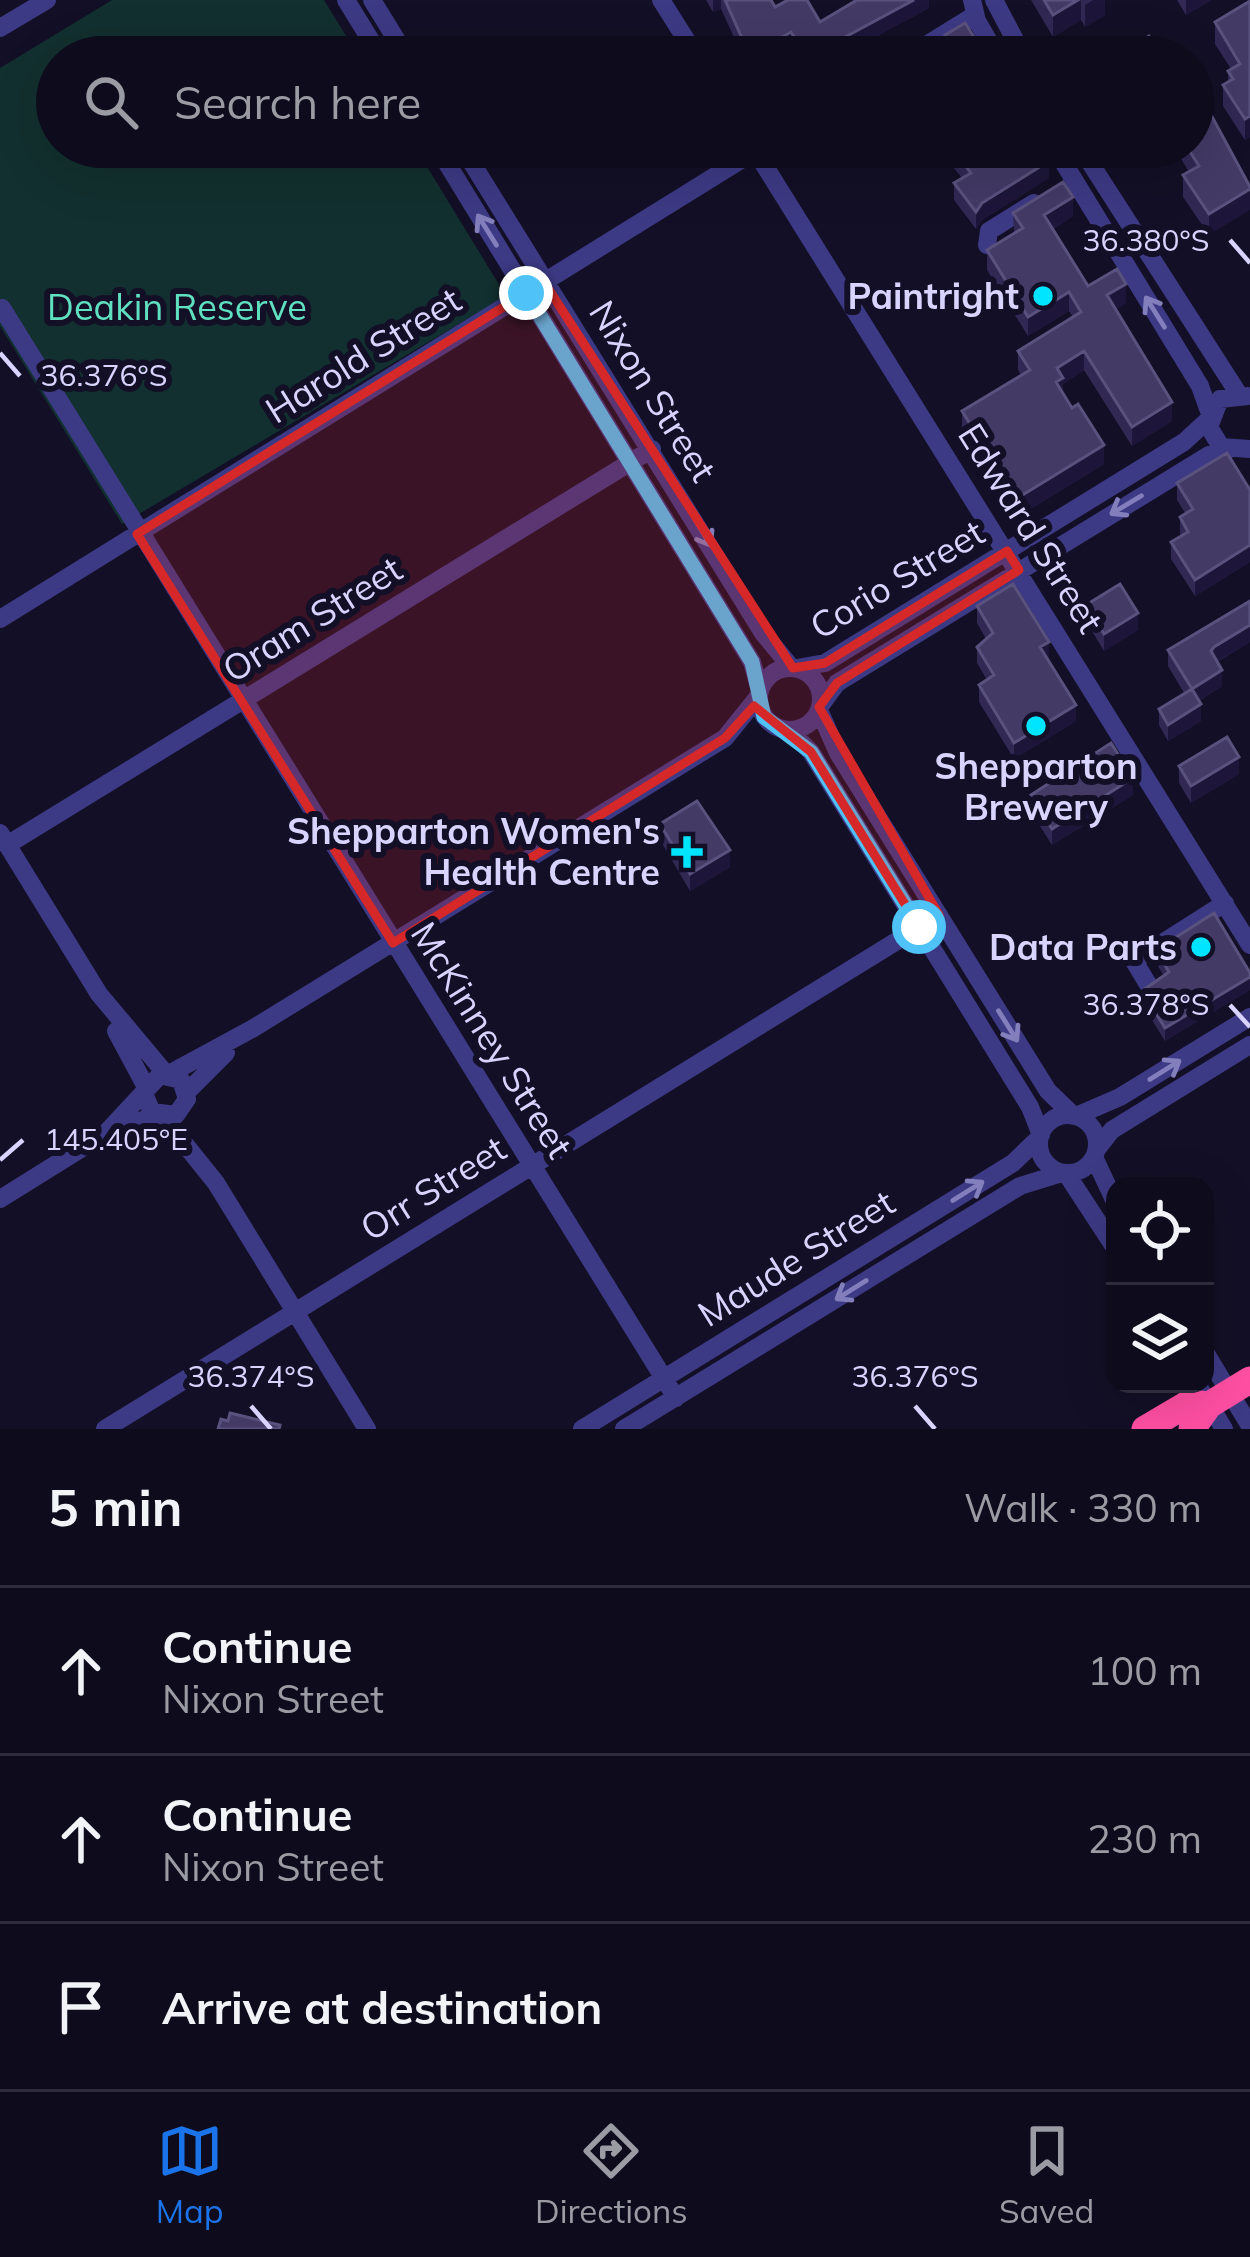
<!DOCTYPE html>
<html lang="en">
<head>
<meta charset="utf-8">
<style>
  :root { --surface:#0e0b1c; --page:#1c1929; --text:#f1f3f6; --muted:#9b9ba3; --line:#2e2b3b; --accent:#1a73e8 }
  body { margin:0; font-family:Mulish,sans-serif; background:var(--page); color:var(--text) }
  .controls { position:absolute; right:36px; bottom:36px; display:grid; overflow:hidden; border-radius:24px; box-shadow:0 12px 48px #0002 }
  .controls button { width:108px; height:108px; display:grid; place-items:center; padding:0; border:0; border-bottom:3px solid var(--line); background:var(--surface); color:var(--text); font:60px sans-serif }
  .stop { position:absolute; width:36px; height:36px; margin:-27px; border:9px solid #4fc3f7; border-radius:50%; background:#fff }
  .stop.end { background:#4fc3f7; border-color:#fff; box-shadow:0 3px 12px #0008 }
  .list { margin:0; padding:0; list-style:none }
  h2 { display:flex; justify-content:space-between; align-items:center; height:156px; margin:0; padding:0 48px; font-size:51px }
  h2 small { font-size:39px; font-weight:400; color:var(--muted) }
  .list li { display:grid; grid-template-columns:78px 1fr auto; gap:36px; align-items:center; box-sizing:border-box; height:168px; padding:0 48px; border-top:3px solid var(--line) }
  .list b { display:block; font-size:45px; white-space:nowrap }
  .list p { margin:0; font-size:39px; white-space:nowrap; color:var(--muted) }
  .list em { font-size:39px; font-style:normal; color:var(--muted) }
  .icon { flex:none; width:66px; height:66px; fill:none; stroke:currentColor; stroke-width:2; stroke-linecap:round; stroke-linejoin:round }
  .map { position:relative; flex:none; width:1250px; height:1429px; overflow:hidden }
  .search { position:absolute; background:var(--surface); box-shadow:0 12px 48px #0002; left:36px; right:36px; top:36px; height:132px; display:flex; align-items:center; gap:30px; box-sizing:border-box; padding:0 42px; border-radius:66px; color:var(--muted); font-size:45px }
  .sheet { height:660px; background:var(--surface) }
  nav { display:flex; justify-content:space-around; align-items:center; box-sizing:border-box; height:168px; border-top:3px solid var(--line); background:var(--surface); font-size:33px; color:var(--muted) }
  nav a { display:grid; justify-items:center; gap:6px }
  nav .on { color:var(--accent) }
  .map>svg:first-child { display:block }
  .green { fill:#12302f }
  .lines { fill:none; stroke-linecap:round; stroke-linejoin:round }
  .minor { stroke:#3d3a85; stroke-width:18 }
  .highway { stroke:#ff4fa3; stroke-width:27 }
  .wall { fill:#312854 }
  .shaded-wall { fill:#1d163a }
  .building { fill:#433a66; stroke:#5a527e; stroke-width:3 }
  .oneway { stroke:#837fbc }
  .route { stroke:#4fc3f7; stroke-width:15 }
  .marked { fill:#d62828; fill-opacity:0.2; stroke:#d62828; stroke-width:9; stroke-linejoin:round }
  .ticks { fill:none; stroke:#d9d4ff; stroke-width:4.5 }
  .poi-dot { fill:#00e5ff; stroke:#130f26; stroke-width:4.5 }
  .labels { text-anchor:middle; stroke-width:12; stroke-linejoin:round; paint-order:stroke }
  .poi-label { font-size:36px; font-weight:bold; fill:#d9d4ff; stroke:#130f26; text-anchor:end }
  .park-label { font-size:36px; fill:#5fe0c0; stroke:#130f26 }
  .street-label { font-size:36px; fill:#d9d4ff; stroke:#130f26 }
  .ticks-label { font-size:30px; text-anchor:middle; fill:#d9d4ff; stroke:#130f26; stroke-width:12; stroke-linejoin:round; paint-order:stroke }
</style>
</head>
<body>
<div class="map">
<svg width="1250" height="1429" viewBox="0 0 1250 1429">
  <rect width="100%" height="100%" fill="#130f26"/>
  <path class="green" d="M112 0H324L359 57H57V147H415L506 296 122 524 0 326V68Z"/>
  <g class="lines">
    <path class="minor" d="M346 0 381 57
      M372 0 407 57
      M661 0 697 57
      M972 0 977 21 998 57
      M994 0 1024 57
      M0 28 47 0
      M907 57 975 15
      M437 147 752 662 760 691
      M462 147 763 633 791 667
      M753 147 1250 945
      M1054 147 1200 386 1210 414
      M1080 147 1238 393
      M987 245 989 231 1034 203
      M2 308 676 1398
      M1248 396 1220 399 1209 427 1221 447 1250 449
      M0 619 762 147
      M759 699a31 31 0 1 1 62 0a31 31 0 1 1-62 0Z
      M797 668 825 663 1184 442 1209 419
      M821 705 837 683 1209 455 1228 450
      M819 710 838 753 1048 1091 1074 1116
      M789 730 811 752 1030 1107 1041 1135
      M0 833 99 994 166 1074
      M7 845 652 449
      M1149 986 1134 961 1225 903
      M116 1031 146 1087
      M169 1074 252 1029 725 738 758 697
      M187 1092 226 1053
      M1039 1144a29 29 0 1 1 58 0a29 29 0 1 1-58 0Z
      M1076 1116 1120 1097 1250 1017
      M163 1117 216 1183 367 1429
      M106 1133 160 1075 181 1080 187 1099 176 1115 152 1112 144 1094
      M1097 1149 1112 1130 1250 1045
      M1094 1157 1115 1202
      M1066 1173 1115 1248
      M0 1199 106 1133 157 1115
      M1205 1352 1250 1426
      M1197 1384 1224 1429
      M105 1429 939 915
      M582 1429 1013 1163 1040 1137
      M624 1429 1020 1186 1062 1173"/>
    <path class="highway" d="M1145 1429 1189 1403 1209 1405
      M1192 1429 1209 1405 1250 1380"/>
  </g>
  <path class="wall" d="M706 0H771L775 7 820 22 929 0V8L851 50V57H796L791 49 777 57H743L721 9 713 12Z
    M1031 0H1105V15L1085 27 1081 20 1053 37Z
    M1177 0H1211L1186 15Z
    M1250 1V137L1245 140 1223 106V85L1228 82V71L1231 69 1215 44V22Z
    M945 35 987 57H948L945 52Z
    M944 147H1040L1049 178 982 220 976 229 954 200V183L962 178 944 156Z
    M1174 147H1193L1250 187 1209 235 1183 197V175L1189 172Z
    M1013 213 1073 216 1053 229 1088 286 1126 303 1116 309 1172 421 1132 446 1084 370 1063 384V393L1104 464 1016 518 962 430V411L1021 375 1018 370V351L1073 317 1069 311 1028 336 987 270V250L1014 233Z
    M1177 483 1250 490V562L1195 596 1171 559V542L1181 536 1180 533V517L1185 513 1177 500Z
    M1250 601V642L1217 662 1222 686 1199 701 1201 721 1168 741 1159 725V709L1184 693 1168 666V650Z
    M1086 605 1138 630 1104 651 1086 621Z
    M977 606 1049 658 1047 659 1076 721 1014 759 979 702V685L987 680 977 663V647L986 639 977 623Z
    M1179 766 1239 774 1191 803 1179 783Z
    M1031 795H1133L1052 845 1031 812Z
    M660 824 730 867 690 891 660 840Z
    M1156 950 1250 973V990L1165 1041 1142 1004V991L1164 976 1156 963Z"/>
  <path class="shaded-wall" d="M713 0H721V9L713 12Z
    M914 0H929V8L851 50V57H827L847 36Z
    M1078 0H1081V20L1053 37V15Z
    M1093 0H1105V15L1085 27V5Z
    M1186 0H1211L1186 15Z
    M791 32V49L777 57H750Z
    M1250 116V137L1245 140V119Z
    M541 147 521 159V148Z
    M1049 161V178L982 220 976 229V212L982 203Z
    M1250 189V210L1209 235V214Z
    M1073 197V216L1044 234V215Z
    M1126 284V303L1107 314V295Z
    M1069 292V311L1028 336V317Z
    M1084 351V370L1063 384V397L1056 401 1057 368Z
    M1172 402V421L1132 446V427Z
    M1104 445V464L1016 518V499Z
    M1250 545V562L1195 596V580Z
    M1138 613V630L1104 651V634Z
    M1250 625V642L1214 663 1211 651 1214 647Z
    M1049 642V658L1040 664V647Z
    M1222 670V686L1192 705V689Z
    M1201 704V721L1168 741V725Z
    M1076 705V721L1014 759V743Z
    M1239 757V774L1191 803V786Z
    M1133 778V795L1052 845V829Z
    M730 850V867L690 891V874Z
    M1250 977V990L1165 1041V1028Z"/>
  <path class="building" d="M725 0H771L775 7 788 0H807L820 22 857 0H914L847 36 851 42 827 57H807L791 32 750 56Z
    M1044 0H1078L1053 15Z
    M1250 1V116L1245 119 1223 85 1233 79 1228 71 1240 64 1215 22Z
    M965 23 987 57H958L945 35Z
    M1149 36 1162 57H1119L1117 55Z
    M1193 92 1198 100 1202 98 1250 187V189L1209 214 1183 175 1199 166 1187 147H1193Z
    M951 147H1040L1049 161 982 203 976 212 954 183 971 173Z
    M1063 182 1073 197 1044 215 1088 286 1117 269 1126 284 1107 295 1172 402 1132 427 1084 351 1057 368 1063 378 1056 382 1072 408 1078 404 1104 445 1016 499 962 411 1030 370 1018 351 1081 312 1069 292 1028 317 987 250 1023 228 1013 213Z
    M1227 453 1250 490V545L1195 580 1171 542 1188 532 1180 517 1193 509 1177 483Z
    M1013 584 1049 642 1040 647 1076 705 1014 743 979 685 994 675 977 647 993 633 977 606Z
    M1120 584 1138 613 1104 634 1086 605Z
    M1250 601V625L1214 647 1211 651 1222 670 1192 689 1201 704 1168 725 1159 709 1192 689 1168 650Z
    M1227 737 1239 757 1191 786 1179 766Z
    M1111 743 1133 778 1052 829 1031 795Z
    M697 801 730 850 690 874 660 824Z
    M1214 913 1250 973V977L1165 1028 1142 991 1169 972 1156 950Z
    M230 1413 280 1425 279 1429H218L221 1419 228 1421Z"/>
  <defs><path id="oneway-shaft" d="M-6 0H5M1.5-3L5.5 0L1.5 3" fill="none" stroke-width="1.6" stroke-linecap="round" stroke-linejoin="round" transform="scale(3)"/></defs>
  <g class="oneway">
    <use href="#oneway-shaft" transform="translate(487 230) rotate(-122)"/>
    <use href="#oneway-shaft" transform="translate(1155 312) rotate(-122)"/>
    <use href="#oneway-shaft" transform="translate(1126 505) rotate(149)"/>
    <use href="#oneway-shaft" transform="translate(702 531) rotate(59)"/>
    <use href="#oneway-shaft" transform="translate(1008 1026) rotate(58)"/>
    <use href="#oneway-shaft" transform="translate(1165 1070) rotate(-32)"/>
    <use href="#oneway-shaft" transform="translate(968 1191) rotate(-32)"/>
    <use href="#oneway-shaft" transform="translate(851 1290) rotate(148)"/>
  </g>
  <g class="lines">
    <path class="route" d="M526 293 752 662 764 717 811 752 919 927"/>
  </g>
  <path class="marked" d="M544 282 793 668 825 663 1007 551 1019 570 837 683 819 707 939 915 919 927 811 752 754 706 725 738 393 943 137 534Z"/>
  <path class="ticks" d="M1230 240 1250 263M0 353 20 376M1230 1005 1250 1027M0 1160 23 1140M251 1406 271 1429M915 1406 935 1429"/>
  <g class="poi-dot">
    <circle cx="1043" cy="296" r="12"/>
    <circle cx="1036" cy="726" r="12"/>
    <path d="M681 834h12v12h12v12h-12v12h-12v-12h-12v-12h12z"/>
    <circle cx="1201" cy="947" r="12"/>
  </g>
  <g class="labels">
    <g class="poi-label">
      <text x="1019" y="309">Paintright</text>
      <text x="1036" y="779" text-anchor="middle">Shepparton<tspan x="1036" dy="41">Brewery</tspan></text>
      <text x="660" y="844">Shepparton Women's<tspan x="660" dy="41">Health Centre</tspan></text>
      <text x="1177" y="960">Data Parts</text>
    </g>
    <g class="park-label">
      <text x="177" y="320">Deakin Reserve</text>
    </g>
    <g class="street-label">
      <text transform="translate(363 355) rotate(-32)" y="13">Harold Street</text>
      <text transform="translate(653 391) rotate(58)" y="13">Nixon Street</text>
      <text transform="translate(1031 528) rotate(58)" y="13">Edward Street</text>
      <text transform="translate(897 579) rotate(-31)" y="13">Corio Street</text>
      <text transform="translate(312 619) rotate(-32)" y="13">Oram Street</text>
      <text transform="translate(492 1040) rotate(58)" y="13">McKinney Street</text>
      <text transform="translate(433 1188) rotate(-32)" y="13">Orr Street</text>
      <text transform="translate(796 1258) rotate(-32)" y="13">Maude Street</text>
    </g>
  </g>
  <g class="ticks-label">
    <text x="1146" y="251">36.380°S</text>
    <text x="104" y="386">36.376°S</text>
    <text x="1146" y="1015">36.378°S</text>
    <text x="116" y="1150">145.405°E</text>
    <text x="251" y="1387">36.374°S</text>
    <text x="915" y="1387">36.376°S</text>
  </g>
</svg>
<div class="controls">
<button><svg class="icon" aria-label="locate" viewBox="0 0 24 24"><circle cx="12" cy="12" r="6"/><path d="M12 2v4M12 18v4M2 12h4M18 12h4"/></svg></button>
<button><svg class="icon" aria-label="layers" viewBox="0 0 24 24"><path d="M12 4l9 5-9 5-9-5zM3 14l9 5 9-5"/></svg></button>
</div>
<div class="stop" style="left:919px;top:927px"></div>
<div class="stop end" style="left:526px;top:293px"></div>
<div class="search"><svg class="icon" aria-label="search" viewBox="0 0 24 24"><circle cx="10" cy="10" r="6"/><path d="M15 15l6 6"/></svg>Search here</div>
</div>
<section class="sheet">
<h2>5 min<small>Walk · 330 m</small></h2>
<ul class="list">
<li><svg class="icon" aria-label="ahead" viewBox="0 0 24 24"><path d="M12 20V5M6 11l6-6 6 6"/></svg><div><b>Continue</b><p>Nixon Street</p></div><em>100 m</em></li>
<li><svg class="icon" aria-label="ahead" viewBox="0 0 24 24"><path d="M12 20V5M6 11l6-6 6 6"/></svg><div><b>Continue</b><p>Nixon Street</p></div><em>230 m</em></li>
<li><svg class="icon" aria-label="arrive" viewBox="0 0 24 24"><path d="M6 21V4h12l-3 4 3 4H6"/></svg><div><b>Arrive at destination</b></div></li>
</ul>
</section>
<nav>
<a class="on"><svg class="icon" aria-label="map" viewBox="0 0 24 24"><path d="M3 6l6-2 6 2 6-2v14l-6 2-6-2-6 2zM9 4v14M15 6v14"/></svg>Map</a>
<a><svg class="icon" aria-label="directions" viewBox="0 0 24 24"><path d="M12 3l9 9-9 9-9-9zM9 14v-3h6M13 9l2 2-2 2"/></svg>Directions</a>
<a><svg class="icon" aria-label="saved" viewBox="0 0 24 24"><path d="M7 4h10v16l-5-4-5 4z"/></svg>Saved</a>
</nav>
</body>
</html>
